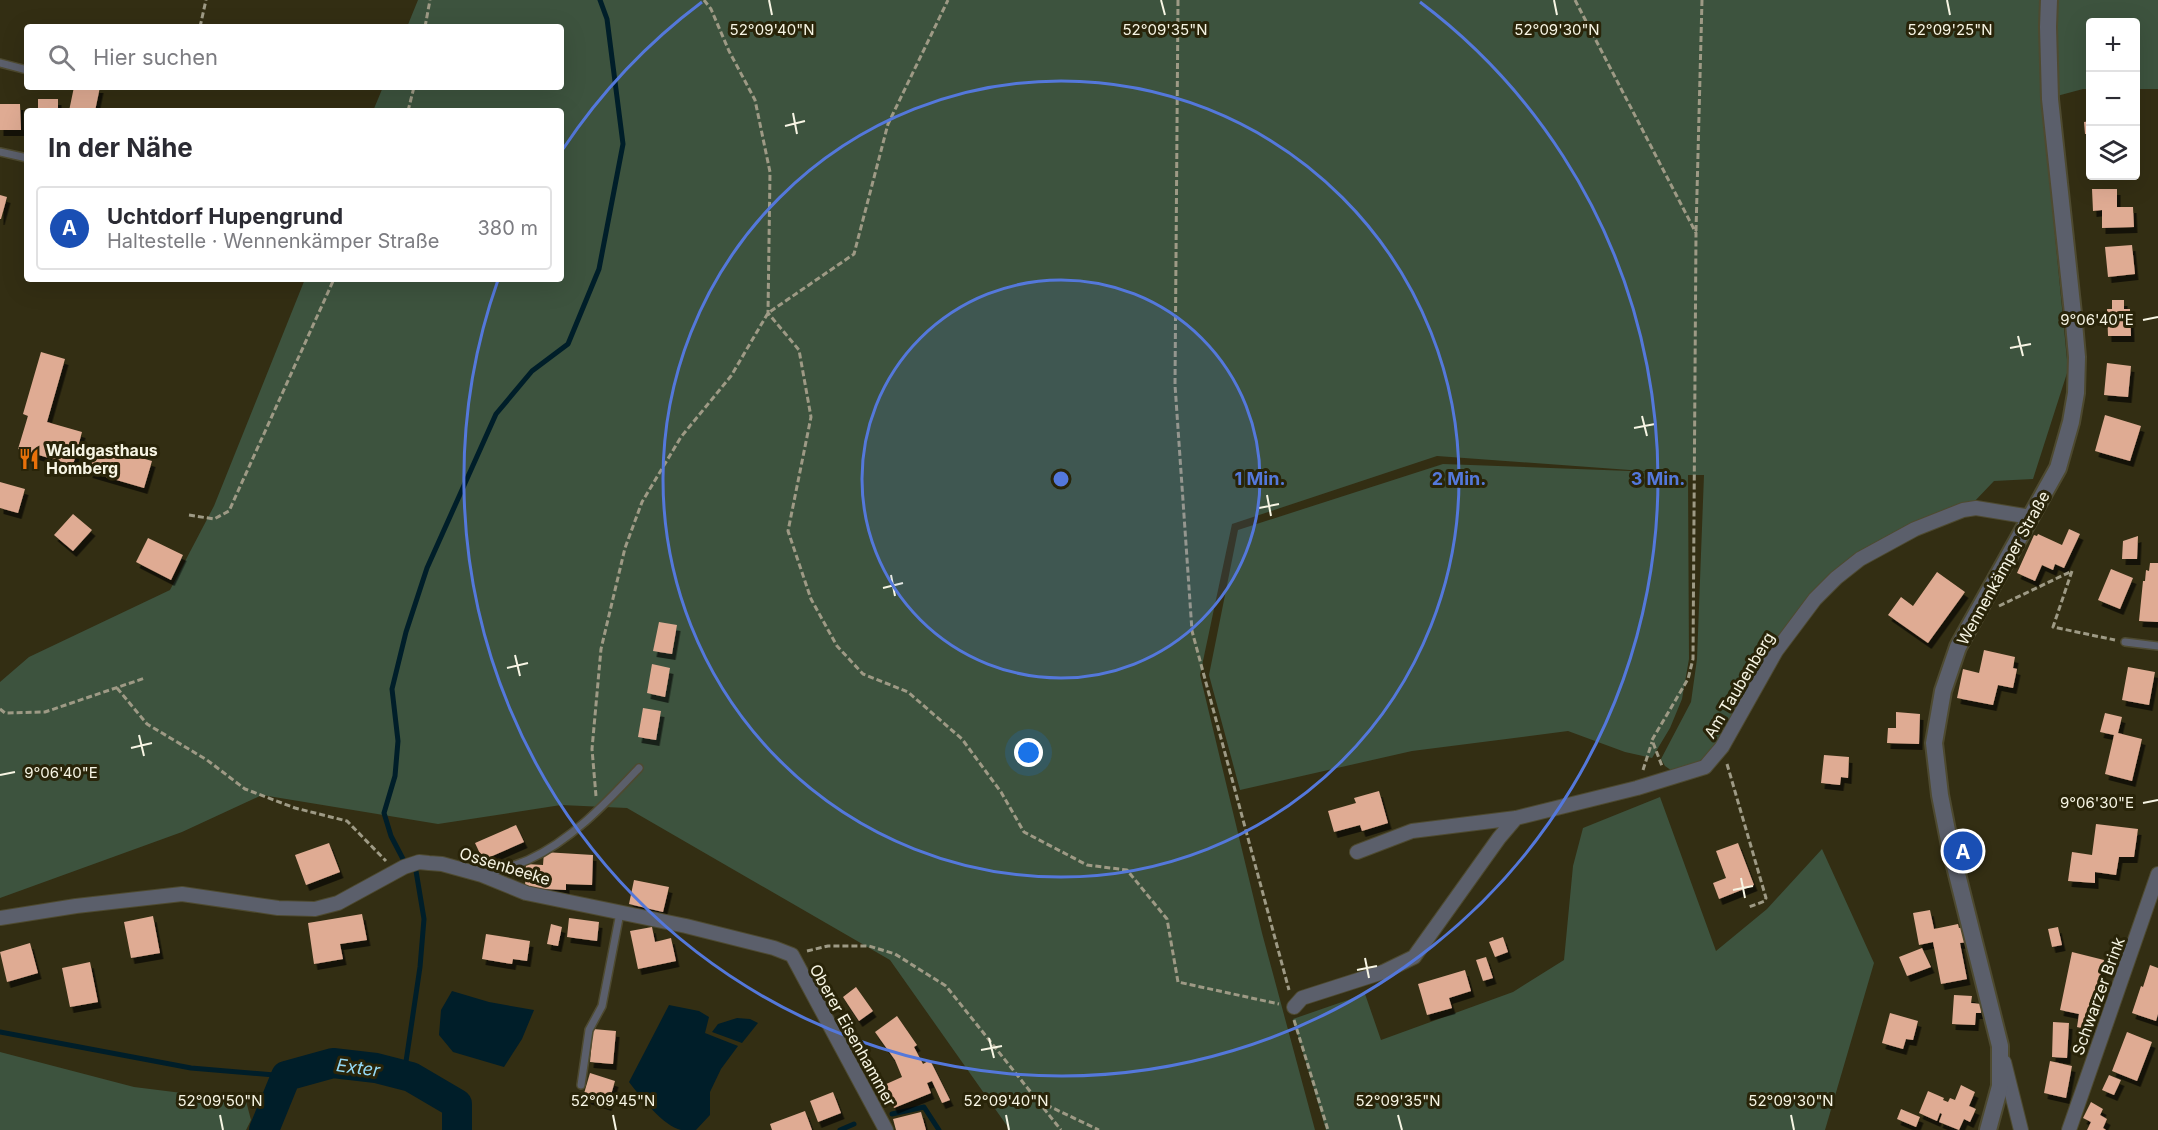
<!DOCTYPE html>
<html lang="de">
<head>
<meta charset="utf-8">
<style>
  :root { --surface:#fff; --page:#f7f7f7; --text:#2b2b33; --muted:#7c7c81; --line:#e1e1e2; --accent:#ea580c }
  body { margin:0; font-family:Inter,sans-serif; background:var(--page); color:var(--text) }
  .controls { position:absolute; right:18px; top:18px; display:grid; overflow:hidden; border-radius:6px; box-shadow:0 6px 24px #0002 }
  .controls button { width:54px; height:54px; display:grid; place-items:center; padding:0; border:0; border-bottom:2px solid var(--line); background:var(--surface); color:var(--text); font:30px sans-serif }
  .you { position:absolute; left:1029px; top:753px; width:21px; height:21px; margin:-15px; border:4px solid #fff; border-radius:50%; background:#1a73e8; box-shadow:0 0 0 9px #1a73e833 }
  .badge { display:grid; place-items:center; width:39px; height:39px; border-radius:50%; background:var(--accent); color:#fff; font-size:20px; font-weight:700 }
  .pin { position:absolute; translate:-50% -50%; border:3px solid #fff; box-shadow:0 2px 6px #0006 }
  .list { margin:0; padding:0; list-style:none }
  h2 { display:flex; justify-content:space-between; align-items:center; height:78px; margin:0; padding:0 24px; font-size:26px }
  h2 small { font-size:20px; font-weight:400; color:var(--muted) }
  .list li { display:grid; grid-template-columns:39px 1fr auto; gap:18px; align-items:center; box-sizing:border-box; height:84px; margin:0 12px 12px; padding:0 12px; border:2px solid var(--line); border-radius:6px }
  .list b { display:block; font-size:22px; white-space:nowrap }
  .list p { margin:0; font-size:20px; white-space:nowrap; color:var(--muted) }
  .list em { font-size:20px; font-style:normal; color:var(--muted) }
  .icon { flex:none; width:33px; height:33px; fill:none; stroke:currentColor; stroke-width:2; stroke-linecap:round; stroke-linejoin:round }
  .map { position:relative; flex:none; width:2158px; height:1130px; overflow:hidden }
  .search { position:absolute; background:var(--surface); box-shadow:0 6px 24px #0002; left:24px; top:24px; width:540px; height:66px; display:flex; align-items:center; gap:15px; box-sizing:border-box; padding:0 21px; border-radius:6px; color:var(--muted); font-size:22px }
  .panel { position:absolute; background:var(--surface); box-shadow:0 6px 24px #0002; left:24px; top:108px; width:540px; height:174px; border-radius:6px }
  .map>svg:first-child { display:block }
  .green { fill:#3d533e }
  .water { fill:#001e29 }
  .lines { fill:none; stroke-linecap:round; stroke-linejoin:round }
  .stream { stroke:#001e29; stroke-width:5 }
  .river { stroke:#001e29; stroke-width:30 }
  .building { fill:#dfab93; filter:url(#shadow) }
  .service-casing { stroke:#4e4a30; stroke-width:10 }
  .minor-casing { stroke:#4e4a30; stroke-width:16 }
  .tertiary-casing { stroke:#4e4a30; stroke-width:20 }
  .path { stroke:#9e9a85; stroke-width:3; stroke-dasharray:6 3; stroke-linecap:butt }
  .service { stroke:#5b5f6b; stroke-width:7 }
  .minor { stroke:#5b5f6b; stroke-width:14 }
  .tertiary { stroke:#5b5f6b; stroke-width:16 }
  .ticks { fill:none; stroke:#f7f5e4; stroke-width:2 }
  .ring { fill:none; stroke:#5478db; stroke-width:3 }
  .labels { text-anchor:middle; stroke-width:6; stroke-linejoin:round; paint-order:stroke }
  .poi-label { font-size:16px; font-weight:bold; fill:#f7f5e4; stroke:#292409; text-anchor:start }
  .street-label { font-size:16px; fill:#f7f5e4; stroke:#292409 }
  .water-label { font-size:18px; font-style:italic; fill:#95daf6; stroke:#292409 }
  .ticks-label { font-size:15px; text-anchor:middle; fill:#f7f5e4; stroke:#292409; stroke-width:6; stroke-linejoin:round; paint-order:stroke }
  .centre { fill:#5478db; stroke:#292409; stroke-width:3 }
  .ring-label { font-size:18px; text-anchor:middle; font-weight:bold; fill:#5478db; stroke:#292409; stroke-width:6; stroke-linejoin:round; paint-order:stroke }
</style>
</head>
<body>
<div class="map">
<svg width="2158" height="1130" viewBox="0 0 2158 1130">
  <defs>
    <filter id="shadow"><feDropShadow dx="3.5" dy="6" stdDeviation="0" flood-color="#0009"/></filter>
  </defs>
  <rect width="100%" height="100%" fill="#332e13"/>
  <path class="green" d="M418 0H2158V89H2136V22H2090V89H2083L2042 100 2068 370 2033 479 1994 481 1972 504 1835 575 1703 764 1675 773 1665 766 1661 759 1691 702 1697 659 1704 475H1688L1689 659 1682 699 1670 728 1652 758 1625 752 1568 731 1412 751 1240 790 1209 675 1238 530 1443 464 1657 472 1437 456 1232 524 1200 675 1262 933 1315 1130H1010L890 960 627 808 561 805 438 824 262 795 182 832 0 898V682L29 657 170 590 214 506 305 279H561V111H373L383 87H561V27H407Z
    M1660 797 1716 951 1767 909 1822 849 1874 963 1825 1130H1326L1293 1019 1365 994 1381 1040 1513 992 1564 960 1573 866 1583 828Z
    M0 1052 134 1087 246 1101 251 1120 246 1130H0Z"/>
  <path class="water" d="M452 991 489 1002 534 1010 522 1039 504 1067 453 1052 439 1035 441 1010Z
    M669 1005 699 1011 709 1017 705 1033 738 1046 721 1069 710 1092V1115L696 1130C691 1130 686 1130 681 1130 664 1127 639 1095 629 1082Z
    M737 1018 750 1019 758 1023 742 1043 712 1032 718 1024Z"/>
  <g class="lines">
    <path class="stream" d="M403 859 391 836 384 813 395 776 398 741 392 689 406 632 427 568 496 414 532 371 568 344 599 269 623 144 607 19 600 0
      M0 1032 191 1068 286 1076
      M404 1075 420 967 424 919 416 871
      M892 1114 924 1107 939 1130
      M840 1130 854 1124"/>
    <path class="river" d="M264 1130 286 1076 333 1063 376 1068 411 1077 457 1104V1130"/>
  </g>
  <path class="building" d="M74 87H100L95 111H69Z
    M38 99H58V111H38Z
    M0 104H20L21 130H0Z
    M2090 121V150H2089L2088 134H2085L2084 122Z
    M2092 189H2117V207H2133L2134 227 2102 228V210L2093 211Z
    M0 195 7 197 1 219H0Z
    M2132 245 2135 274 2108 277 2105 247Z
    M2112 300H2124V309H2130L2131 336H2108L2107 309H2112Z
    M41 352 65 359 47 422 82 432 73 465 18 449 28 416 23 414Z
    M2107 363 2131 366 2128 397 2104 395Z
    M2105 415 2141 426 2130 461 2095 451Z
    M97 445 152 461 144 488 89 472Z
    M0 482 25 489 18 513 0 508Z
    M73 514 92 530 73 551 54 535Z
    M2069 529 2080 534 2064 568 2055 564 2053 570 2042 565 2035 581 2017 573 2034 535 2037 536 2038 534 2062 545Z
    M2138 536 2137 559H2122L2123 541Z
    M148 538 183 555 171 580 136 562Z
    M2150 563H2158V622L2139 621 2143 581H2145L2146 570 2149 571Z
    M2111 569 2133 578 2120 609 2098 600Z
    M1937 572 1965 592 1928 643 1888 615 1901 597 1913 606Z
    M659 622 677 625 672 654 653 651Z
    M1984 650 2015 657 2013 668 2017 669 2013 688 1998 685 1993 705 1957 698 1963 669 1979 673Z
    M652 664 670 668 665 697 647 693Z
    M2128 667 2155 672 2149 705 2122 700Z
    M643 708 661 711 656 740 638 737Z
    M1896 712 1920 714 1919 744 1887 743 1888 728H1896Z
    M2105 713 2122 717 2118 733 2142 739 2132 781 2105 774 2114 735 2100 732Z
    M1824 755 1849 757 1848 778 1841 777 1840 785 1821 783Z
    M1379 791 1388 823 1362 831 1360 825 1334 832 1328 811 1356 803 1354 798Z
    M2096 824 2138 829 2134 857H2119L2116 875 2095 872V883L2068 881 2072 852 2092 855Z
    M516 825 524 842 483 860 475 843Z
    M329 843 340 872 306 885 295 855Z
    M1738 843 1754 885 1719 899 1713 883 1726 878 1716 851Z
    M544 852 593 855 592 885 566 884V890L525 888 526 864 543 865Z
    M634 880 669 887 663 912 629 904Z
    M1930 910 1934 929 1958 924 1959 928 1965 927 1968 942 1960 943 1967 979 1941 984 1933 942 1919 945 1913 913Z
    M362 914 367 940 340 944 343 959 314 964 308 923Z
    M153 916 160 953 131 958 124 922Z
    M569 918 599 922 597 941 567 937Z
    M551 924 562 927 558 946 547 944Z
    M652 927 655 942 671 938 676 961 638 969 630 931Z
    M2058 927 2062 945 2052 947 2048 929Z
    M486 934 530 941 527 961 513 959 512 964 482 959Z
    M1503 937 1508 952 1495 957 1489 942Z
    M30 943 38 973 7 982 0 952Z
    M1922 948 1931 967 1907 976 1899 957Z
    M2072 952 2104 960 2098 985H2100L2090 1030 2077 1027 2079 1014 2060 1010Z
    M1486 957 1493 978 1483 981 1476 960Z
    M90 962 98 1002 70 1007 62 968Z
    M2150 965 2158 968V1014L2156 1021 2132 1013 2141 986 2143 987Z
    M1465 970 1471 991 1449 998 1452 1008 1427 1015 1418 984Z
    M856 987 873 1011 859 1021 843 997Z
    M1954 995 1972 996 1971 1003 1982 1004 1981 1013H1976L1975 1025 1952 1024Z
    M1890 1013 1918 1021 1913 1040 1906 1039 1903 1049 1882 1043Z
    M897 1016 917 1045 914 1047 923 1064 930 1060 950 1100 942 1103 932 1081 927 1083 931 1093 894 1108 884 1085 902 1077 895 1060 875 1032Z
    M2053 1022 2069 1023 2067 1058 2052 1057Z
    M593 1029 616 1031 613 1064 590 1062Z
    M2127 1032 2152 1042 2137 1081 2112 1071Z
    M2050 1061 2072 1066 2066 1098 2044 1093Z
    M590 1073 615 1081 608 1105 583 1097Z
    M2109 1075 2121 1080 2114 1095 2102 1090Z
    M1961 1085 1975 1092 1969 1106 1976 1109 1970 1122 1964 1119 1959 1130 1939 1122 1942 1114 1940 1113 1937 1121 1919 1113 1928 1091 1944 1098 1943 1100 1948 1102 1950 1098 1955 1100Z
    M833 1092 841 1113 818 1122 810 1101Z
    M2091 1102 2103 1109 2100 1115 2107 1119 2103 1128 2106 1130H2087L2091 1122 2083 1118Z
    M1901 1109 1920 1117 1916 1127 1897 1119Z
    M805 1111 812 1130H772L770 1124Z
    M921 1112 926 1130H896L893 1119Z"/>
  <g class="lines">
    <defs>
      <path id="service" d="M0 63 27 70
        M0 152 27 158
        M2125 642 2158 646
        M484 874C499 870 514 866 528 860 572 840 606 803 639 768
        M581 1085 589 1030 602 1006 620 913"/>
      <path id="minor" d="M1357 852 1412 831 1516 818 1637 788 1705 767 1722 747 1776 651 1815 599 1836 578 1860 559 1915 529 1963 510 1976 508 2031 517
        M0 918 76 906 182 894 278 908 315 909 338 903 404 867 419 862 429 863 442 864 482 875 526 893 686 926 774 948 792 955 886 1130
        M1294 1007 1302 998 1383 972 1414 957 1499 838 1516 818
        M2004 1062 2021 1130
        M2069 1130 2158 874"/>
      <path id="tertiary" d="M1988 1130 2000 1086V1046L1950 846 1940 795 1934 743 1943 691 1958 647 2058 468 2071 422 2076 393 2077 357 2074 323 2050 99 2048 27 2049 0"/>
    </defs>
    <use href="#service" class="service-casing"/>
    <use href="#minor" class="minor-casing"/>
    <use href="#tertiary" class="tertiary-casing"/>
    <path class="path" d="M704 0 711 9 729 51 755 100 770 172 768 313 799 350 811 417 788 531 811 599 837 646 863 674 908 692 962 739 1001 792 1024 832 1087 865 1127 870 1167 919 1178 982 1279 1004
      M1178 0 1175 385 1192 631 1289 990
      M1575 0 1696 233 1693 659 1688 679 1652 740 1662 766
      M200 27 206 0
      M425 27 430 0
      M408 111 414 87
      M1696 231 1702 0
      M189 515 214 519 229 511 334 279
      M1999 606 2072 571 2053 627 2115 640
      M117 688 147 724 207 760 245 789 295 808 347 821 386 861
      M0 709 5 713 45 712 145 678
      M1727 764 1766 898 1765 901 1749 907
      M1643 770 1652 742
      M596 796 592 749 601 649 625 548 642 502 681 437 731 376 768 313 854 254 888 124 948 0
      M807 951 828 946H869L895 954 946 986 1061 1130
      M1294 1020 1328 1130
      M1038 1101 1099 1130"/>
    <use href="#service" class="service"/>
    <use href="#minor" class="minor"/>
    <use href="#tertiary" class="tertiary"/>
  </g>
  <path class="ticks" d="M769 0 772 15M1161 0 1165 15M1554 0 1557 15M1947 0 1950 15M793 113 797 134M785 126 805 121M2143 320 2158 317M2018 336 2023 356M2010 348 2031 344M1642 416 1647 436M1634 428 1655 424M1267 495 1271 516M1259 508 1279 504M891 575 895 596M883 588 903 583M515 655 520 676M507 668 528 663M139 735 144 756M131 748 152 743M0 775 15 772M2143 803 2158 800M1741 878 1745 898M1733 890 1753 886M1365 958 1369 978M1357 970 1377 966M989 1038 994 1058M981 1050 1002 1046M220 1115 223 1130M613 1115 616 1130M1006 1115 1009 1130M1398 1115 1402 1130M1791 1115 1794 1130"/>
  <circle cx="1061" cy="479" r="199" fill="#5478db" fill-opacity=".12"/>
  <g class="ring">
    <circle cx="1061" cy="479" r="199"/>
    <circle cx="1061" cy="479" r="398"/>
    <path d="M563 149A597 597 0 0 1 702 2M1420 2A597 597 0 1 1 498 280"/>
  </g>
  <defs>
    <symbol id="restaurant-bare" viewBox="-9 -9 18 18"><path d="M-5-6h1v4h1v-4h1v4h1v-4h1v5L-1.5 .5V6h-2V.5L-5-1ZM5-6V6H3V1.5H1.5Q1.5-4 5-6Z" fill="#e8710a" stroke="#292409" stroke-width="2.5" paint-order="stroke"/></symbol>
  </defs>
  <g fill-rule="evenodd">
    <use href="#restaurant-bare" x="14" y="444" width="30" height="30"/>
  </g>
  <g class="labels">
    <g class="poi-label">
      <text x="46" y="456">Waldgasthaus<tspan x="46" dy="18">Homberg</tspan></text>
    </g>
    <g class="street-label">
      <text transform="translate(2003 568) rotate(-61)" y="6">Wennenkämper Straße</text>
      <text transform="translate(1739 685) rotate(-59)" y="6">Am Taubenberg</text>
      <text transform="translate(505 866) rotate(17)" y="6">Ossenbeeke</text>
      <text transform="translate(2098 996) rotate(-70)" y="6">Schwarzer Brink</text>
      <text transform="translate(853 1035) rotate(61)" y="6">Oberer Eisenhammer</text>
    </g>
    <g class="water-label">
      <text transform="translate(358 1068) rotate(8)" y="6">Exter</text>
    </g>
  </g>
  <g class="ticks-label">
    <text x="772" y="35">52°09'40"N</text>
    <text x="1165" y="35">52°09'35"N</text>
    <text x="1557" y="35">52°09'30"N</text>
    <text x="1950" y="35">52°09'25"N</text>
    <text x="2097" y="325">9°06'40"E</text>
    <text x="61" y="778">9°06'40"E</text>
    <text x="2097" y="808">9°06'30"E</text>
    <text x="220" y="1106">52°09'50"N</text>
    <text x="613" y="1106">52°09'45"N</text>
    <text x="1006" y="1106">52°09'40"N</text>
    <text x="1398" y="1106">52°09'35"N</text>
    <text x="1791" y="1106">52°09'30"N</text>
  </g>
  <circle cx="1061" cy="479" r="9" class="centre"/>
  <g class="ring-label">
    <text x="1260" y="485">1 Min.</text>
    <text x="1459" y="485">2 Min.</text>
    <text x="1658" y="485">3 Min.</text>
  </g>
</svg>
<div class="controls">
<button>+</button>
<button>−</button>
<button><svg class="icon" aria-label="layers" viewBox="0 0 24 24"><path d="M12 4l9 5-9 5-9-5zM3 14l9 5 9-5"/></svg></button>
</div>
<div class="you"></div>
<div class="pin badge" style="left:1963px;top:851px;background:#1a4fb4">A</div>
<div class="search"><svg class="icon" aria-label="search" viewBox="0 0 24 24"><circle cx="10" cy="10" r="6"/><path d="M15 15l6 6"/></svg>Hier suchen</div>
<section class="panel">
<h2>In der Nähe<small></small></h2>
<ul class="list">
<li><span class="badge" style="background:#1a4fb4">A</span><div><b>Uchtdorf Hupengrund</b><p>Haltestelle · Wennenkämper Straße</p></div><em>380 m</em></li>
</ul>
</section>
</div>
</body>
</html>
